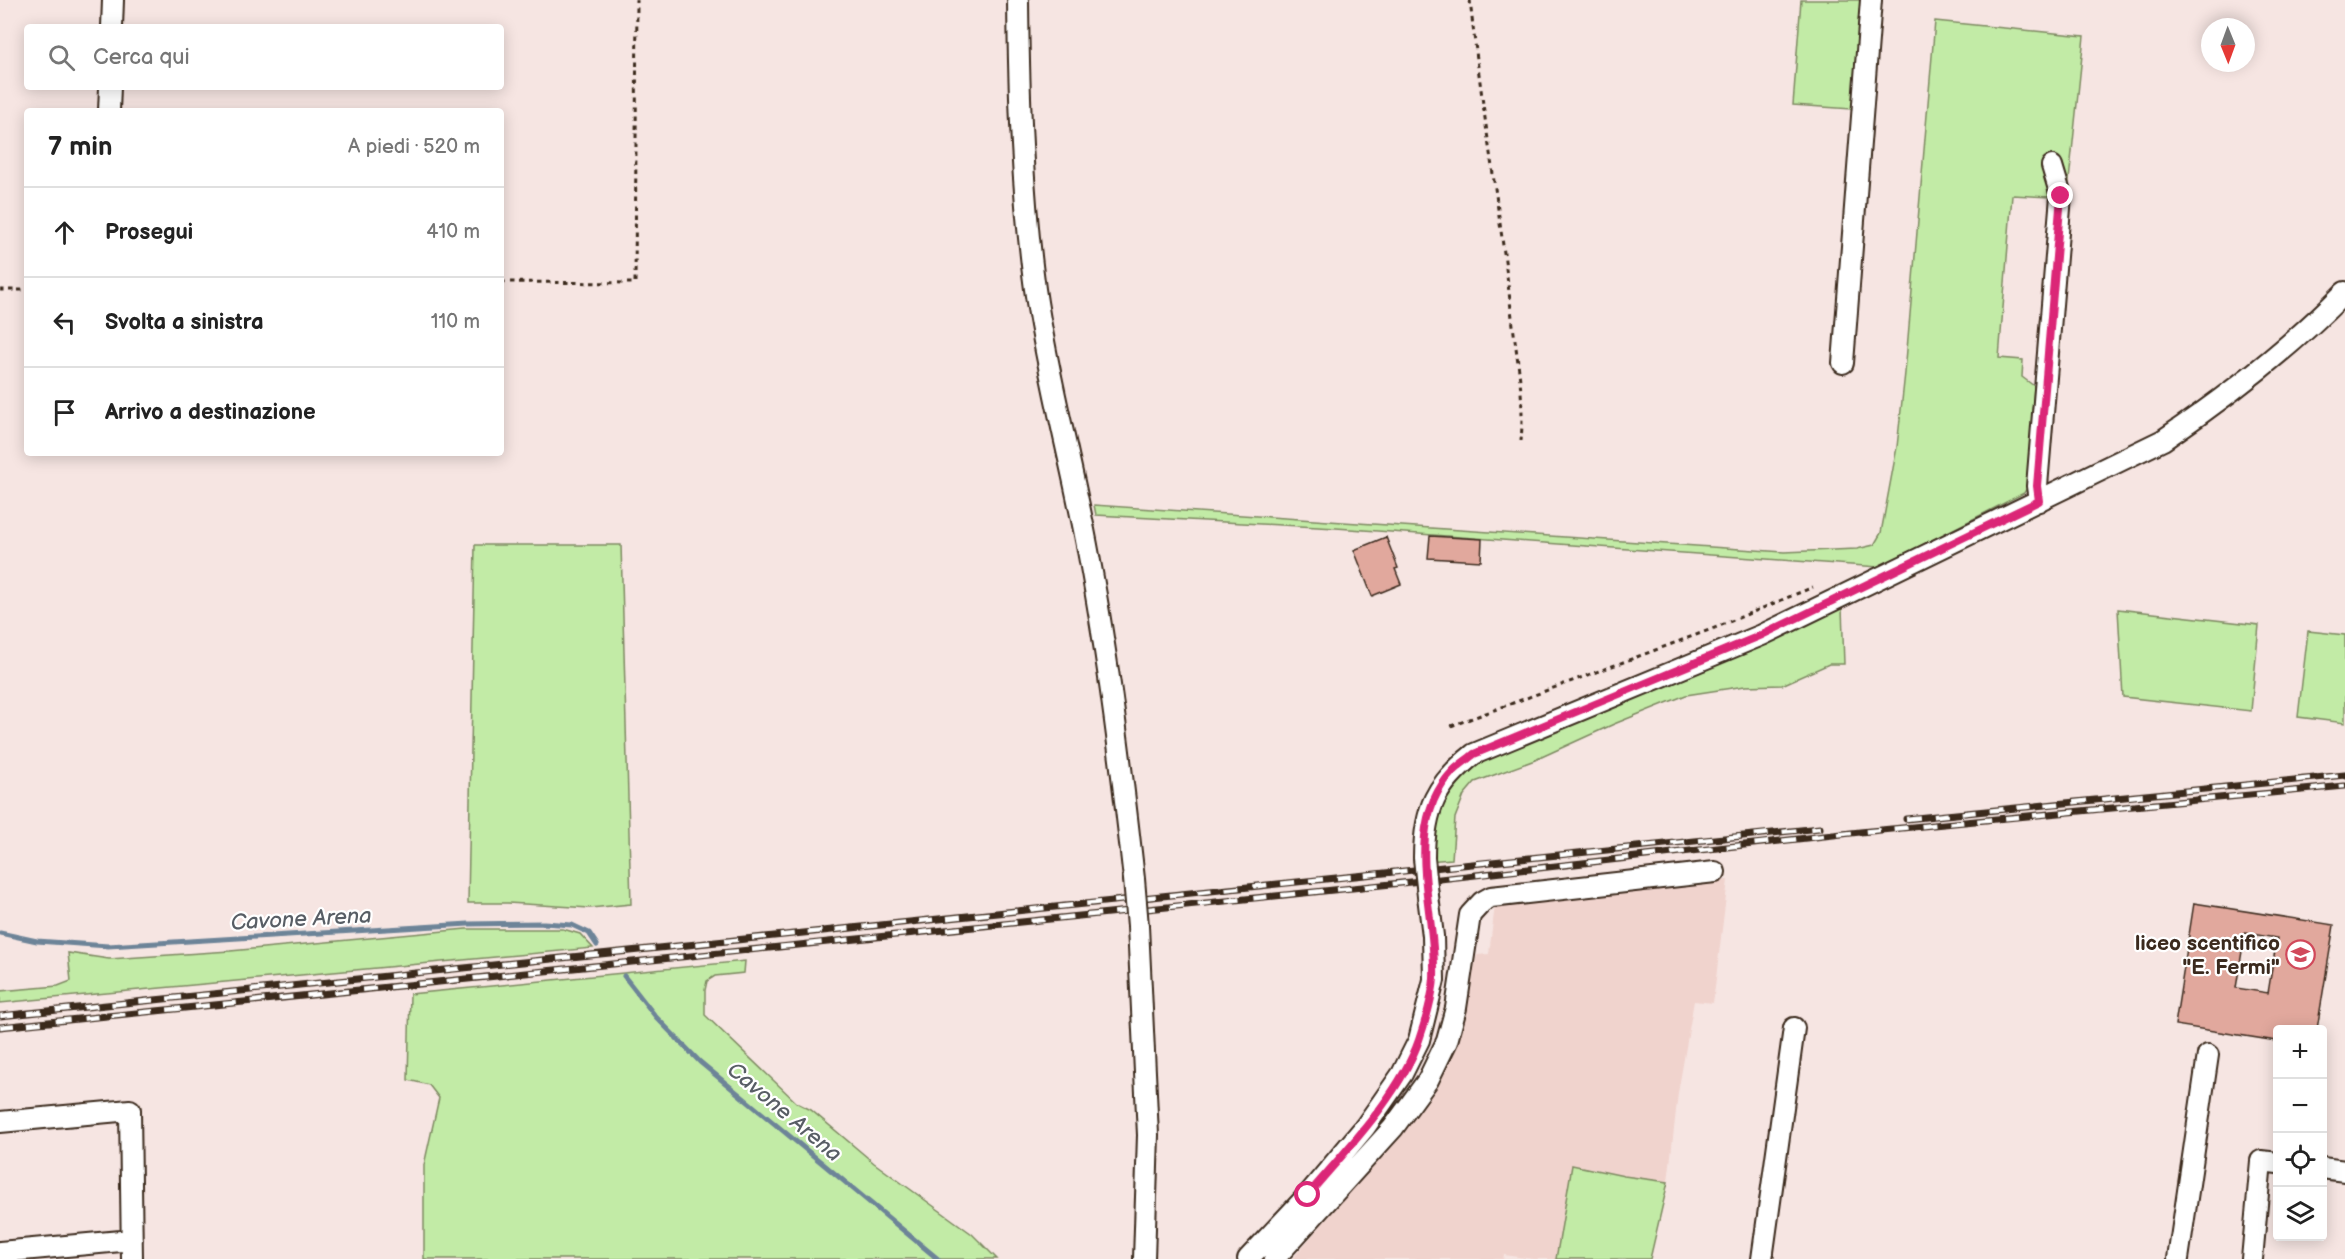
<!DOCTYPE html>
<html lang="it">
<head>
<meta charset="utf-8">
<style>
  :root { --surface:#fff; --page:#f6f6f6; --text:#222; --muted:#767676; --line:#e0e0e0 }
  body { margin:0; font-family:"Balsamiq Sans",sans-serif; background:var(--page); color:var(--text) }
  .controls { position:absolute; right:18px; bottom:18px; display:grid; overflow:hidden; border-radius:6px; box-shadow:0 3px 15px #0003 }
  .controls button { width:54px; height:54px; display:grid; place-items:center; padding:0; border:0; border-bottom:2px solid var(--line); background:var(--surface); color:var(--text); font:30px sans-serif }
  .compass { position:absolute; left:2201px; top:18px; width:54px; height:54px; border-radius:50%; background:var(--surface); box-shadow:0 3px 15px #0003; rotate:179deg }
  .stop { position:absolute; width:18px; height:18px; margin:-14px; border:4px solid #db2777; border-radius:50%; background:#fff }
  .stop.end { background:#db2777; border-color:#fff; box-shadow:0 2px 6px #0008 }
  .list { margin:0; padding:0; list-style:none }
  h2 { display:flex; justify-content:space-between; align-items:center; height:78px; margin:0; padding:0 24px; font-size:26px }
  h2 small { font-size:20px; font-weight:400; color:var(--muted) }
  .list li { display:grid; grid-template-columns:39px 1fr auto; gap:18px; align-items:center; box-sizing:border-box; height:90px; padding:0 24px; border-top:2px solid var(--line) }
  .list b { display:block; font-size:22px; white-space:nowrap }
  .list em { font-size:20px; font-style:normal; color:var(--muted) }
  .icon { flex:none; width:33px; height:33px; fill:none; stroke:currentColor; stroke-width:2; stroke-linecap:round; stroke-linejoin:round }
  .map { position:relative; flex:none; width:2345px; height:1259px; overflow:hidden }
  .search { position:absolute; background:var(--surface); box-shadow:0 3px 15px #0003; left:24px; top:24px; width:480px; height:66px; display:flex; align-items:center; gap:15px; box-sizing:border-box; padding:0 21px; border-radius:6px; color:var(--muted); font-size:22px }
  .panel { position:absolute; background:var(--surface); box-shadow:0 3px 15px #0003; left:24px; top:108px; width:480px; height:348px; border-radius:6px }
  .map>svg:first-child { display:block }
  .built { fill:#f0d3cd }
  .green { fill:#c2eba6; stroke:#7e8a62; stroke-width:1.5 }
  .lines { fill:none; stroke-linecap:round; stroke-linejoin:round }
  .stream { stroke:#6d8498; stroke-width:5 }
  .building { fill:#e1a89d; stroke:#3b2a1e; stroke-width:1.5; fill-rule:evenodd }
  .minor-casing { stroke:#3b2a1e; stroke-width:24 }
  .path { stroke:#3b2a1e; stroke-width:3; stroke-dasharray:4.5 4.5; stroke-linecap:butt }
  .minor { stroke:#fff; stroke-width:20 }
  .rail-casing { stroke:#3b2a1e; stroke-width:7 }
  .rail { stroke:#fff; stroke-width:4.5; stroke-dasharray:14; stroke-linecap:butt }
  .minor-bridge-casing { stroke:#3b2a1e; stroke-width:24; stroke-linecap:butt }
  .minor-bridge { stroke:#fff; stroke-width:20 }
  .route { stroke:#db2777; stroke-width:8 }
  .labels { text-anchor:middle; stroke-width:4.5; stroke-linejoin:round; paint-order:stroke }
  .poi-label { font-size:21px; font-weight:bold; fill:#3b2a1e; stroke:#fff; text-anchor:end }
  .water-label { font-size:22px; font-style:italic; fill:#585e65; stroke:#fff }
</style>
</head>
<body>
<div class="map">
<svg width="2345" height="1259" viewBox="0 0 2345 1259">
  <rect width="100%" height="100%" fill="#f6e5e2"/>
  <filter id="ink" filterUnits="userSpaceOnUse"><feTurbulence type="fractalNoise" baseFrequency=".0167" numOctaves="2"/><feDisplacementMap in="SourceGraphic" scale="12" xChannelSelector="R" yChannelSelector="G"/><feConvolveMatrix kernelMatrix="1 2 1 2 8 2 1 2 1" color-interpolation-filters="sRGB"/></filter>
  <g filter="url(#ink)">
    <path class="built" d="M1728 880 1713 1003 1694 1001 1678 1093 1668 1182 1624 1176 1572 1166 1556 1259H1533L1504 1255 1503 1259H1292L1409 1124 1444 1073 1460 1029 1477 955 1489 954 1495 905Z"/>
    <path class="green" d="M1801 0H1861L1852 109 1793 105Z
      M1935 21 2084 36 2068 190 2051 191 2050 197 2012 195 1999 358 2023 360 2022 377 2034 386 2027 488 2024 493 1879 567 1336 528 1096 515 1094 505 1784 552 1857 549 1874 545 1881 533 1897 447 1905 373Z
      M475 545H621L631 904 590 908 508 903H468Z
      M1842 608 1844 664H1829L1782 685 1745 686 1686 695 1614 724 1535 760 1475 782 1464 795 1455 818 1452 859 1427 861 1445 791 1480 759Z
      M2118 609 2259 625 2251 711 2123 697Z
      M2308 631 2345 635V723L2298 717Z
      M466 929H563L580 934 593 948 0 1003V991L58 986 71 981 68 953 109 959 230 951Z
      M745 961 744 973 715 976 707 981 705 990V1015L797 1103 811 1110 874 1163 972 1234 997 1259H424V1165L439 1098 429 1085 408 1080 410 994Z
      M1572 1165 1624 1176 1668 1182 1650 1259H1556Z"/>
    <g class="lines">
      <path class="stream" d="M0 933 37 941 108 946 469 924 544 923 572 925 589 933 597 945
        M624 976 656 1017 700 1062 938 1259"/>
    </g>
    <path class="building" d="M1430 536 1482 539 1481 561 1428 558Z
      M1386 537 1398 568 1395 569 1401 584 1372 596 1354 550Z
      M2194 903 2334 925 2317 1029H2277V1041L2175 1025ZM2245 933 2277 938 2268 993 2236 988Z"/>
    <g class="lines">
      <defs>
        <path id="minor" d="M1018 0C1019 97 1022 193 1035 289 1048 379 1073 467 1089 556 1109 663 1122 771 1134 879
          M112 27 113 0
          M109 111 110 87
          M1843 363 1871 0
          M2039 501 2037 486 2061 196 2052 166
          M1424 858C1424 809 1436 784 1474 754L1762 635 2163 440C2228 396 2289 349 2345 292
          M1138 926 1148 1135 1144 1259
          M0 1122 130 1110 132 1259
          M2322 1168 2345 1171
          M0 1252 132 1240
          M1248 1259 1308 1195 1365 1127 1402 1074 1419 1040 1434 980 1433 936 1428 896
          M1274 1259 1393 1128 1428 1080 1447 1041 1456 1008 1470 915 1482 902 1491 897 1715 872
          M1762 1259 1794 1028
          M2178 1259 2208 1055
          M2252 1259 2261 1161 2278 1163"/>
      </defs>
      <use href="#minor" class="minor-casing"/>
      <path class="path" d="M1470 0C1481 103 1499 205 1511 309 1516 353 1525 396 1521 441
        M501 282 635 283 637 0
        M0 290H27
        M1451 726 1712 629 1813 587"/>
      <use href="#minor" class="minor"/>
      <defs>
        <path id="rail" d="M1906 819 2345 775
          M0 1016 1820 828
          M0 1027 1440 879 1860 832 2345 786"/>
      </defs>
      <use href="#rail" class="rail-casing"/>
      <use href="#rail" class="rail"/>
      <defs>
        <path id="minor-bridge" d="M1424 858 1428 896
          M1134 879 1138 926"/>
      </defs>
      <use href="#minor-bridge" class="minor-bridge-casing"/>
      <use href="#minor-bridge" class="minor-bridge"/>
    </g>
  </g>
  <g class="lines" filter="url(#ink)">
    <path class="route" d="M1308 1195C1346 1150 1400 1095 1419 1040 1425 1023 1433 995 1434 978 1437 911 1400 826 1453 771 1459 765 1467 760 1474 754L1762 635 2039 501 2037 486 2061 196"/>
  </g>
  <defs>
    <symbol id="school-ring" viewBox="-11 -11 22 22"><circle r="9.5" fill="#fff" stroke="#d1495b" stroke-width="1.5"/><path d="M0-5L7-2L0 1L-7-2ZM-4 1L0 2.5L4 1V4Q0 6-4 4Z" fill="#d1495b"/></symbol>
  </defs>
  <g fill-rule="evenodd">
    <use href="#school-ring" x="2284" y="938" width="33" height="33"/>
  </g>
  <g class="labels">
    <g class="poi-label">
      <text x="2280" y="950">liceo scentifico<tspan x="2280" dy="24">"E. Fermi"</tspan></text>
    </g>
    <g class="water-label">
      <text transform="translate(301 918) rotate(-3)" y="8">Cavone Arena</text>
      <text transform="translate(785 1111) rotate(40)" y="8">Cavone Arena</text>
    </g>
  </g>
</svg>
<div class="controls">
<button>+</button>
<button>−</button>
<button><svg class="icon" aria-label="locate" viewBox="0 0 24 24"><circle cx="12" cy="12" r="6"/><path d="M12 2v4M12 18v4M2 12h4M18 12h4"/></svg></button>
<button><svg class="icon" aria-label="layers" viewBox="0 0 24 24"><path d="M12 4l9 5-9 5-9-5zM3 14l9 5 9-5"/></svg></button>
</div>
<svg class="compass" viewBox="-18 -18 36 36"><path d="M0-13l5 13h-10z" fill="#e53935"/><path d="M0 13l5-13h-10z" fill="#767676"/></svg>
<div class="stop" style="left:1308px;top:1195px"></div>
<div class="stop end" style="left:2061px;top:196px"></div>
<div class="search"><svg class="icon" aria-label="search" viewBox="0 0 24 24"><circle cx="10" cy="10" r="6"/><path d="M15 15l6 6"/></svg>Cerca qui</div>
<section class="panel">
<h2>7 min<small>A piedi · 520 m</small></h2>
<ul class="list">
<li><svg class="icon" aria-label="ahead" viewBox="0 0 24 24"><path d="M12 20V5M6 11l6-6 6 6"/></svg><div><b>Prosegui</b></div><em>410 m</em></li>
<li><svg class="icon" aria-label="left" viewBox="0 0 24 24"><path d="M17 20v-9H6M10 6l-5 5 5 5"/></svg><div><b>Svolta a sinistra</b></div><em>110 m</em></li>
<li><svg class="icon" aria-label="arrive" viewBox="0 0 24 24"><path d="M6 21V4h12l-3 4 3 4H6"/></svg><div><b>Arrivo a destinazione</b></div></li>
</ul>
</section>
</div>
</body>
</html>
